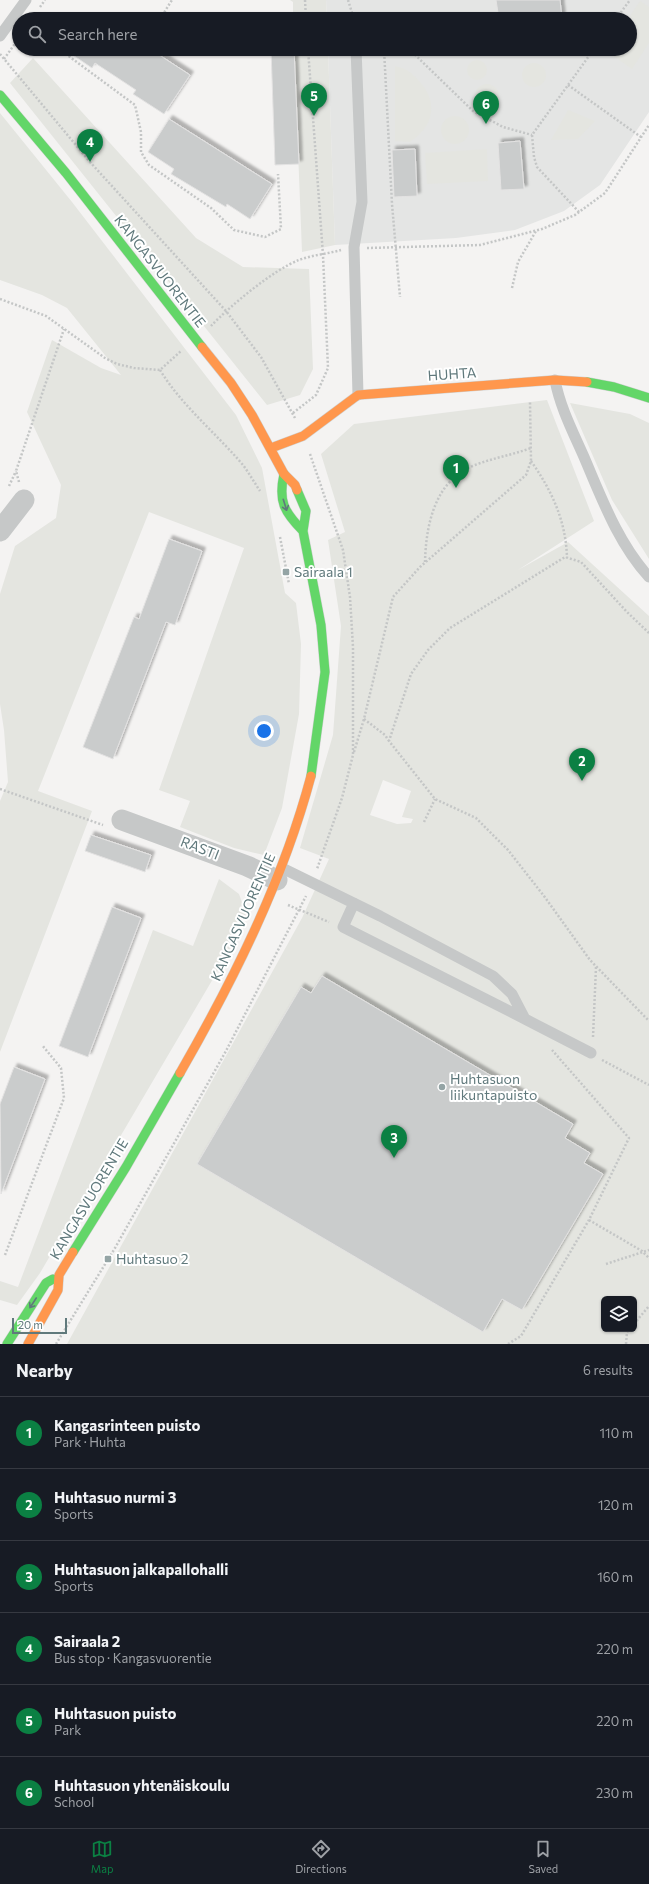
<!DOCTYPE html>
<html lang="en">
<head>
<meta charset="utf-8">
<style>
  :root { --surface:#171b24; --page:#20242c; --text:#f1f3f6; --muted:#9ea1a6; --line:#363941; --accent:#0b8043 }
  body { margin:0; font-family:Commissioner,sans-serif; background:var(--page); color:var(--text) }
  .controls { position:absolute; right:12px; bottom:12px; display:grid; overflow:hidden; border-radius:6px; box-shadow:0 1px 3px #0004 }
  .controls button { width:36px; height:36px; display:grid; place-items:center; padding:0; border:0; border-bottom:1px solid var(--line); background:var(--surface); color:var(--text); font:20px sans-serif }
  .scale { position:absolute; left:12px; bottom:10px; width:55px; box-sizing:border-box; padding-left:4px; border:2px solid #60797c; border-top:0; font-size:11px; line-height:14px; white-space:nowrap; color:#60797c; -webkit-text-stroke:3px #fff; paint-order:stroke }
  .you { position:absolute; left:264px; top:731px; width:14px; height:14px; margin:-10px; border:3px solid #fff; border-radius:50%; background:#1a73e8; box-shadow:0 0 0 6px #1a73e833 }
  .badge { display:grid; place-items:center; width:26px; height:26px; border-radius:50%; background:var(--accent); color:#fff; font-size:13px; font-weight:700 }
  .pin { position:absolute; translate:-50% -33px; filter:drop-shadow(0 1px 2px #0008) }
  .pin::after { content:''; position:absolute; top:21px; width:14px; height:12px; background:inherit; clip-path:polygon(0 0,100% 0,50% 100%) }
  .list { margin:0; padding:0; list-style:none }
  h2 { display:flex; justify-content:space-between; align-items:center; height:52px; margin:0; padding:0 16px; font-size:17px }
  h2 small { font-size:13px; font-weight:400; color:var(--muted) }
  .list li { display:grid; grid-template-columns:26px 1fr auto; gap:12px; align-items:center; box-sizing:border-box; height:72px; padding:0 16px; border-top:1px solid var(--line) }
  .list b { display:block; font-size:15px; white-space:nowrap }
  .list p { margin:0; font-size:13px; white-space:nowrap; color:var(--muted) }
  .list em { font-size:13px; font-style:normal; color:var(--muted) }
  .icon { flex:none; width:22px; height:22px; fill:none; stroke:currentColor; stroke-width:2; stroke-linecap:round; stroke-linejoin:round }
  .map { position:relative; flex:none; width:649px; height:1344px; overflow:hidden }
  .search { position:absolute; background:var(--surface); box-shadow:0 1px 3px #0004; left:12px; right:12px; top:12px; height:44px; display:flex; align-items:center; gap:10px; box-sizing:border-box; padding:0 14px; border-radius:22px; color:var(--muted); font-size:15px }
  .sheet { height:484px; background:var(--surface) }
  nav { display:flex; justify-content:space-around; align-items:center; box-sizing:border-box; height:56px; border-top:1px solid var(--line); background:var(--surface); font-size:11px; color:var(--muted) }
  nav a { display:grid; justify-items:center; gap:2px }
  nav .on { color:var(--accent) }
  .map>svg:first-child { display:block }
  .built { fill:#e4e5e4 }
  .green { fill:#e4e5e0; fill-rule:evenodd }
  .building { fill:#cacccc; stroke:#e3e2e2; filter:url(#shadow) }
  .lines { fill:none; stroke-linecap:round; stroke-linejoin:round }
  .fast-casing { stroke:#cfd0d0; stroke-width:10 }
  .slow-casing { stroke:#cfd0d0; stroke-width:10 }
  .path { stroke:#c4c6c6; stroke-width:2.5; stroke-dasharray:2 2; stroke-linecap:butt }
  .lane { stroke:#c6c8c8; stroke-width:11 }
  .street { stroke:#c6c8c8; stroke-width:21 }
  .fast { stroke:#63d668; stroke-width:9 }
  .slow { stroke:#ff974d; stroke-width:9 }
  .oneway { stroke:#60797c }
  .poi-dot { fill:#94a4a5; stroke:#fff; stroke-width:1.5 }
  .labels { text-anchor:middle; stroke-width:4; stroke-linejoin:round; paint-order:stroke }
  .street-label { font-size:14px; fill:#60797c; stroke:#fff }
  .poi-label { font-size:14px; fill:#60797c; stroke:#fff; text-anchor:start }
</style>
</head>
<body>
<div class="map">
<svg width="649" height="1344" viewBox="0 0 649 1344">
  <defs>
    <filter id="shadow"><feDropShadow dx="3.5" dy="-3.5" stdDeviation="1" flood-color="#0004"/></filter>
  </defs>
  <rect width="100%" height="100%" fill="#f4f3f2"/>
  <path class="built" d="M326 0H649V112L600 185 564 211 515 230 456 238 335 245 328 49H630V19H327Z"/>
  <path class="green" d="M290 0H326L327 19H293V2Z
    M640 1 649 7V43L632 69 606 51 607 49H630V19H628Z
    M294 49H328L335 245 302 252Z
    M33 58 196 238 243 267 309 269 313 369 300 395 267 405 10 83Z
    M467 70a10 10 0 1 1 20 0a10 10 0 1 1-20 0Z
    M522 75a12 12 0 1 1 24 0a12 12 0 1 1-24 0Z
    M395 66C408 69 412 73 420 82 439 103 433 127 410 142L395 141Z
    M475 96a12 12 0 1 1 24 0a12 12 0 1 1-24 0Z
    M568 110 595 121 578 139 551 140Z
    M0 113 72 202 236 415 262 468 285 593 296 603 301 644 299 714 282 808 264 855 234 848 180 827 190 801 159 790 244 548 149 512 38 791 92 811 0 1052V801L8 782 4 730 0 704V594L15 546 56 518 61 485 27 412 52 340 101 368 121 375 67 308 42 295 0 280Z
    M441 130a14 14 0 1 1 28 0a14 14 0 1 1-28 0Z
    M487 149 488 181 427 184 425 153Z
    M547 400 594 521 518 570 568 542 649 616V1344H67L302 918 329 859 300 848 333 735 341 626 328 540 345 532 321 454 354 424ZM383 780 411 791 402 817 413 819 411 823 397 824 370 815ZM604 1299H634V1329H604Z
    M570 403 630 414 649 423V559L612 500Z
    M219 879 239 894 246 914 227 955 40 1273 17 1305 0 1300V1281L18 1287 153 930 193 946Z"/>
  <path class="building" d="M496 0H560L562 19H499Z
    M64 49H150L190 75 164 114 133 94 136 90 95 63 92 68Z
    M271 49H294L299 164 275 165Z
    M169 119 272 184 250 219 227 204 226 207 171 174 174 169 148 152Z
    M520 141 524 189 501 190 498 143Z
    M415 149 417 196 394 197 392 150Z
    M169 539 202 551 175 625 166 622 113 759 83 747 134 617 139 619Z
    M91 835 151 855 145 872 85 851Z
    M112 907 141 918 88 1057 59 1046Z
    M322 976 573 1124 565 1138 590 1153 584 1163 603 1174 522 1310 502 1299 483 1332 197 1164 301 987 311 993Z
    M14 1067 45 1079 1 1194 0 1104Z"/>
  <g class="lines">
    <defs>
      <path id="fast" d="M0 95 66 173 202 347
        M587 382 614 387 649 398
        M284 474C278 501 284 512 303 531
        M297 490 306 511 303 531 321 625 325 672 311 776
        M73 1252 126 1167 180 1073
        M7 1344 46 1283 53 1279"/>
      <path id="slow" d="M202 347 231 383 252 415 284 474 295 485 297 490
        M271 448 303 436 358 395 555 380 587 382
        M180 1073C234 979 283 881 311 776
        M28 1344 58 1290 59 1275 73 1252"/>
    </defs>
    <use href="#fast" class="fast-casing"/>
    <use href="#slow" class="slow-casing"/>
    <path class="path" d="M305 0 306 19
      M348 0 354 19
      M40 7 45 0
      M160 19 172 0
      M616 19 630 0
      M59 49 135 105 141 132V152L149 165 211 208 234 230 265 237 281 229 278 174
      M384 49 392 204 400 297
      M385 50 409 49 473 111 503 127 532 135
      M0 54 90 162 226 311 261 357 295 418
      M4 59 19 38
      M568 85 641 137
      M579 212 537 167 534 157 532 135 594 49
      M367 248 480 245 542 229 575 215 605 193 649 125
      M512 288 518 262 536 231
      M0 299 46 316 105 358 117 364 134 368 160 370 181 351
      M211 326C230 306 273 270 299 260 312 255 327 254 341 250
      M160 370C182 406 216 433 243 465 249 473 254 482 260 491
      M293 413 316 395 328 368 323 255 308 49
      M310 454 343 550 350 597 353 647V755L342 798 317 869
      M531 461C552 491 566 521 567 558
      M19 482 16 471 64 329
      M9 486 16 471
      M280 537 289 584
      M425 562C426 524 435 480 475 465 493 458 512 455 531 448
      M649 633 627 612 581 562 565 557 450 628 428 650 411 674 389 741 435 799 476 818 508 850 544 896 590 960 649 1021
      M364 719 385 735 389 741
      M354 752 364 719 393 597 420 567 526 475 531 461 530 402
      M0 789 103 825
      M424 822 435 799
      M288 905 329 922
      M593 1037 596 967
      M602 1060 649 1085
      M589 1220 642 1251 649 1258
      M5 1255 64 1098 61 1068 42 1045
      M606 1264 649 1250
      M634 1324 649 1306
      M56 1344 115 1248 226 1051 306 896
      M508 1344 521 1336 589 1220 629 1138 552 1050
      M626 1344 627 1332 630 1329"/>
    <path class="lane" d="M0 36 26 0
      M356 49 362 202 354 247 358 395
      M555 380C560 407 573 432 584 457 602 499 618 543 649 577
      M282 868 380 916 493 976 512 994 525 1019 591 1053
      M354 903 343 927 525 1019"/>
    <path class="street" d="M0 531 24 500
      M122 820 247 866 277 880"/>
    <use href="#fast" class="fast"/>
    <use href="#slow" class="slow"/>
  </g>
  <defs><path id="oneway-shaft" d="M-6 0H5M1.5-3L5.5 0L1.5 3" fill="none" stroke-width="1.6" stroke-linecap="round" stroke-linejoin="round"/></defs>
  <g class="oneway">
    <use href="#oneway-shaft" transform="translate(285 505) rotate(73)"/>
    <use href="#oneway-shaft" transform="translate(33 1303) rotate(123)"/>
  </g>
  <g class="poi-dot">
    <rect x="282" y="568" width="8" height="8" rx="2"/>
    <circle cx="442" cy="1087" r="4"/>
    <rect x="104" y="1255" width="8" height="8" rx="2"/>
  </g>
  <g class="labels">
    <g class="street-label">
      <text transform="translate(160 271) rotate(52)" y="5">KANGASVUORENTIE</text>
      <text transform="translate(452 374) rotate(-4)" y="5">HUHTA</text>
      <text transform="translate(200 848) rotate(21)" y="5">RASTI</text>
      <text transform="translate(243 917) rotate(-66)" y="5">KANGASVUORENTIE</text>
      <text transform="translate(89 1199) rotate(-59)" y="5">KANGASVUORENTIE</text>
    </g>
    <g class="poi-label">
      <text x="294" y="577">Sairaala 1</text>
      <text x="450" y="1084">Huhtasuon<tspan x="450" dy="16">liikuntapuisto</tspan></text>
      <text x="116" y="1264">Huhtasuo 2</text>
    </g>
  </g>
</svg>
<div class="controls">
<button><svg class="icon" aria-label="layers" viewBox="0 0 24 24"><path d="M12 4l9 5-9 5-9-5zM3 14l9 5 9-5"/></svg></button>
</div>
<div class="scale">20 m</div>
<div class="you"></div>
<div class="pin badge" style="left:456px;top:488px">1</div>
<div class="pin badge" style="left:582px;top:781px">2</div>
<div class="pin badge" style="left:394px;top:1158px">3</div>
<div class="pin badge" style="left:90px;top:162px">4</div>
<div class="pin badge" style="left:314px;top:116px">5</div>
<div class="pin badge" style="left:486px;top:124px">6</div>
<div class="search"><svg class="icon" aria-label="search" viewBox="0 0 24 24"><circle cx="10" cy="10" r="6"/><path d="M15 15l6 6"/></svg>Search here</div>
</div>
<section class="sheet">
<h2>Nearby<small>6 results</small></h2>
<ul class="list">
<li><span class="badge">1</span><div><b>Kangasrinteen puisto</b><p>Park · Huhta</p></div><em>110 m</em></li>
<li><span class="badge">2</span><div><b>Huhtasuo nurmi 3</b><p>Sports</p></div><em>120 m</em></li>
<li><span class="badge">3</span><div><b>Huhtasuon jalkapallohalli</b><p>Sports</p></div><em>160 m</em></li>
<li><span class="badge">4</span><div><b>Sairaala 2</b><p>Bus stop · Kangasvuorentie</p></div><em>220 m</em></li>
<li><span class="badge">5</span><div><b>Huhtasuon puisto</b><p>Park</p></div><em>220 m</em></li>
<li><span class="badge">6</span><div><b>Huhtasuon yhtenäiskoulu</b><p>School</p></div><em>230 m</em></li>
</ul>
</section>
<nav>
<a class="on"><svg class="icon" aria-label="map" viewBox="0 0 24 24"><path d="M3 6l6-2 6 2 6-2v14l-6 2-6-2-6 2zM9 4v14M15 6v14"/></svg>Map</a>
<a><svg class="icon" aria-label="directions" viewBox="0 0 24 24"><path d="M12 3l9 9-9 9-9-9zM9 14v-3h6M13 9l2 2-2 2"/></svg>Directions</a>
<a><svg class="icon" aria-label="saved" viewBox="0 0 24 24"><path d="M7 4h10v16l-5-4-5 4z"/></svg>Saved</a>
</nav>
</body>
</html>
